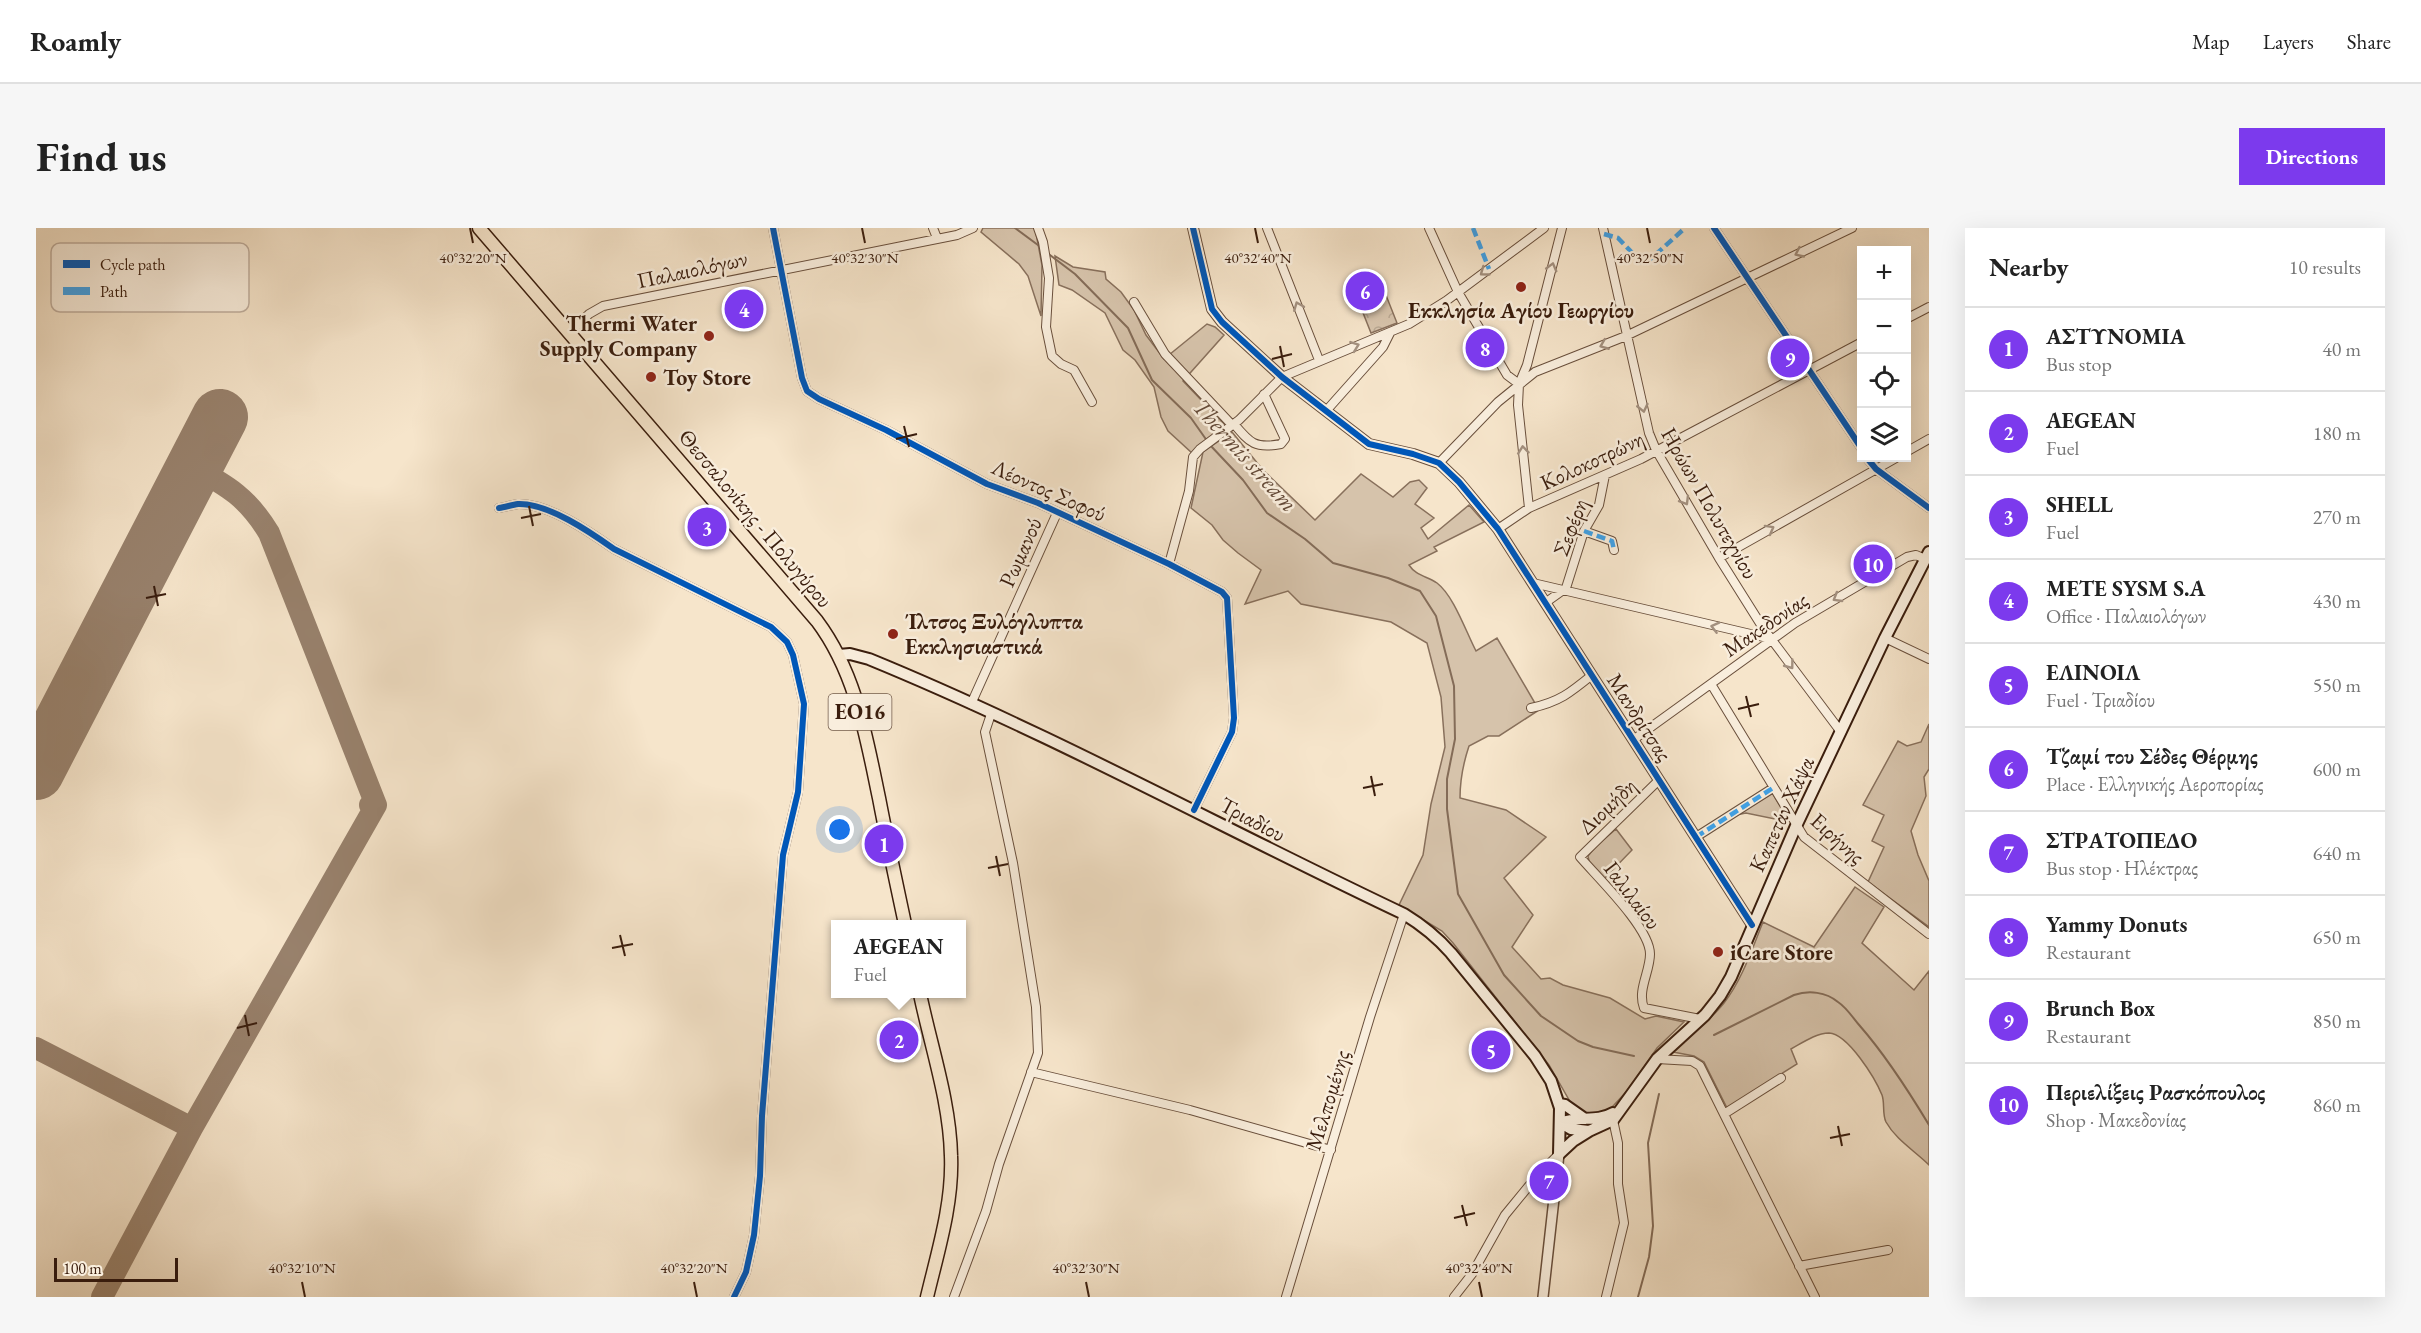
<!DOCTYPE html>
<html lang="en">
<head>
<meta charset="utf-8">
<style>
  :root { --surface:#fff; --page:#f6f6f6; --text:#222; --muted:#767676; --line:#e0e0e0; --accent:#7c3aed }
  body { margin:0; font-family:"EB Garamond",serif; background:var(--page); color:var(--text) }
  .controls { position:absolute; right:18px; top:18px; display:grid; overflow:hidden; border-radius:0px; box-shadow:0 6px 24px #0002 }
  .controls button { width:54px; height:54px; display:grid; place-items:center; padding:0; border:0; border-bottom:2px solid var(--line); background:var(--surface); color:var(--text); font:30px sans-serif }
  .scale { position:absolute; left:18px; bottom:15px; width:124px; box-sizing:border-box; padding-left:6px; border:3px solid #3a1d0d; border-top:0; font-size:16px; line-height:21px; white-space:nowrap; color:#3a1d0d; -webkit-text-stroke:4px #f9eedd; paint-order:stroke }
  .you { position:absolute; left:804px; top:602px; width:21px; height:21px; margin:-15px; border:4px solid #fff; border-radius:50%; background:#1a73e8; box-shadow:0 0 0 9px #1a73e833 }
  .badge { display:grid; place-items:center; width:39px; height:39px; border-radius:50%; background:var(--accent); color:#fff; font-size:20px; font-weight:700 }
  .pin { position:absolute; translate:-50% -50%; border:3px solid #fff; box-shadow:0 2px 6px #0006 }
  .popup { position:absolute; left:795px; top:692px; width:135px; height:78px; box-sizing:border-box; display:grid; place-content:center; border-radius:0px; background:var(--surface); filter:drop-shadow(0 2px 4px #0005); font-size:20px; white-space:nowrap; color:var(--muted) }
  .popup b { font-size:22px; color:var(--text) }
  .popup::after { content:''; position:absolute; left:50%; top:100%; margin-left:-12px; border:12px solid transparent; border-top-color:var(--surface) }
  .list { margin:0; padding:0; list-style:none }
  h2 { display:flex; justify-content:space-between; align-items:center; height:78px; margin:0; padding:0 24px; font-size:26px }
  h2 small { font-size:20px; font-weight:400; color:var(--muted) }
  .list li { display:grid; grid-template-columns:39px 1fr auto; gap:18px; align-items:center; box-sizing:border-box; height:84px; padding:0 24px; border-top:2px solid var(--line) }
  .list b { display:block; font-size:22px; white-space:nowrap }
  .list p { margin:0; font-size:20px; white-space:nowrap; color:var(--muted) }
  .list em { font-size:20px; font-style:normal; color:var(--muted) }
  .icon { flex:none; width:33px; height:33px; fill:none; stroke:currentColor; stroke-width:2; stroke-linecap:round; stroke-linejoin:round }
  .map { position:relative; flex:none; width:1893px; height:1069px; overflow:hidden; border-radius:0px }
  header { display:flex; align-items:center; gap:36px; box-sizing:border-box; height:84px; padding:0 30px; background:var(--surface); border-bottom:2px solid var(--line) }
  header strong { font-size:28px }
  nav { display:flex; gap:33px; margin-inline-start:auto; font-size:21px }
  .intro { display:flex; align-items:center; justify-content:space-between; box-sizing:border-box; height:144px; padding:0 36px }
  h1 { margin:0; font-size:42px }
  .button { padding:15px 27px; border-radius:0px; background:var(--accent); color:#fff; font-size:21px; font-weight:700 }
  main { display:flex; gap:36px; padding:0 36px }
  aside { flex:1; background:var(--surface); border-radius:0px; box-shadow:0 6px 24px #0002 }
  .map>svg:first-child { display:block }
  .grass { fill:#d6c3ab; stroke:#88705c; stroke-width:1.5 }
  .park { fill:url(#park-crowns); stroke:#88705c; stroke-width:1.5 }
  .lines { fill:none; stroke-linecap:round; stroke-linejoin:round }
  .stream { stroke:#846c58; stroke-width:2 }
  .taxiway { stroke:#98816c; stroke-width:22 }
  .runway { stroke:#98816c; stroke-width:56 }
  .minor-casing { stroke:#694f3c; stroke-width:10 }
  .tertiary-casing { stroke:#694f3c; stroke-width:12 }
  .secondary-casing { stroke:#3a1d0d; stroke-width:14 }
  .primary-casing { stroke:#3a1d0d; stroke-width:15 }
  .minor { stroke:#f9eedd; stroke-width:8 }
  .tertiary { stroke:#f9eedd; stroke-width:9 }
  .secondary { stroke:#f9eedd; stroke-width:10 }
  .primary { stroke:#f6e5cb; stroke-width:12 }
  .quiet { stroke:#3fa2e9; stroke-width:4.5; stroke-dasharray:9 4.5; stroke-linecap:butt }
  .cycleway-casing { stroke:#f9eedd; stroke-width:10 }
  .cycleway { stroke:#0057b8; stroke-width:6 }
  .oneway { stroke:#a3907f }
  .ticks { fill:none; stroke:#3a1d0d; stroke-width:2 }
  .poi-dot { fill:#8f2418; stroke:#f9eedd; stroke-width:2 }
  .labels { text-anchor:middle; stroke-width:5; stroke-linejoin:round; paint-order:stroke }
  .shield { fill:#f9eedd; stroke:#735c4b; stroke-width:1.5 }
  .shield-label { font-size:21px; font-weight:bold; fill:#3a1d0d }
  .street-label { font-size:22px; fill:#3a1d0d; stroke:#f9eedd }
  .poi-label { font-size:22px; font-weight:bold; fill:#3a1d0d; stroke:#f9eedd; text-anchor:start }
  .water-label { font-size:24px; font-style:italic; fill:#654b39; stroke:#f9eedd }
  .key { fill:#f9eedd; stroke:#c0af9f; stroke-width:1.5 }
  .key-label { font-size:16px; fill:#3a1d0d }
  .ticks-label { font-size:15px; text-anchor:middle; fill:#3a1d0d; stroke:#f9eedd; stroke-width:5; stroke-linejoin:round; paint-order:stroke }
</style>
</head>
<body>
<header>
<strong>Roamly</strong>
<nav><a>Map</a><a>Layers</a><a>Share</a></nav>
</header>
<div class="intro"><h1>Find us</h1><a class="button">Directions</a></div>
<main>
<div class="map">
<svg width="1893" height="1069" viewBox="0 0 1893 1069">
  <defs>
    <pattern id="park-crowns" width="20" height="18" patternUnits="userSpaceOnUse" patternTransform="scale(1.5)"><rect width="20" height="18" fill="#d6c3ab"/><path d="M2 6a3 3 0 1 1 6 0M12 15a3 3 0 1 1 6 0" fill="none" stroke="#b8a792"/></pattern>
  </defs>
  <rect width="100%" height="100%" fill="#f6e5cb"/>
  <filter id="stains"><feTurbulence type="fractalNoise" baseFrequency=".00333" numOctaves="4"/><feColorMatrix values="0 0 0 0 .2 0 0 0 0 .09 0 0 0 0 .02 0 0 0 .5 -.17"/></filter>
  <radialGradient id="worn" r=".72"><stop offset=".6" stop-color="#630" stop-opacity="0"/><stop offset="1" stop-color="#630" stop-opacity=".3"/></radialGradient>
  <path class="grass" d="M947 0H999L1006 37 1005 88 992 48 983 36 945 4Z
    M1019 28 1037 39 1069 44 1070 51 1085 64 1098 82 1110 107 1128 131 1171 96 1179 99 1188 107 1147 153 1190 198 1156 225 1132 203 1125 189 1118 159 1099 132 1087 122 1069 85 1036 62 1023 57Z
    M1196 204 1227 242 1279 292 1325 246 1357 269 1374 254 1383 252 1391 260 1379 276 1398 290 1385 300 1392 311 1433 277 1448 294 1398 319 1401 323 1373 337C1380 348 1391 348 1401 355 1418 368 1430 404 1440 423L1461 410 1503 482 1463 508H1452L1433 518C1427 536 1424 552 1424 570L1470 582 1510 609 1468 650 1497 687 1476 719 1505 751 1514 750 1527 757 1574 770 1609 791 1620 788 1648 794 1621 820 1591 863 1578 877 1572 883 1552 888 1536 877 1513 837 1417 715 1406 703 1363 677 1387 627 1395 576 1409 519 1405 469 1391 415 1355 394 1265 376 1252 363 1209 376 1225 342 1202 325 1187 312 1176 297 1155 280 1167 224Z
    M1893 496V541L1888 549 1890 568 1875 603 1882 627 1893 653V699L1832 654 1848 619 1836 613 1848 587 1827 577 1862 513 1871 518 1885 514Z
    M1735 566H1737L1748 585 1739 591 1710 585 1700 587Z
    M1580 601 1596 622 1567 652 1554 638 1552 628 1560 618Z
    M1819 659 1848 679 1826 715 1878 762 1893 743V937C1879 923 1860 912 1850 894 1846 886 1849 875 1846 867 1839 850 1812 806 1793 805 1780 805 1766 815 1755 821L1761 836 1691 880 1668 834 1658 828 1637 824C1653 807 1673 794 1688 775 1706 752 1716 721 1727 694L1778 719Z"/>
  <path class="park" d="M1342 47 1361 95 1335 105 1316 57Z"/>
  <g class="lines">
    <path class="stream" d="M979 0 1006 20
      M1010 24 1039 46 1092 100 1116 152 1155 190 1174 217 1207 252 1231 285 1269 311 1297 335 1352 350 1384 363 1400 388 1418 458 1419 511 1411 551V581L1422 666 1468 747 1505 788 1542 813 1557 819 1598 828
      M1678 807 1758 767C1773 762 1790 764 1802 774 1811 780 1817 790 1824 798 1851 829 1872 862 1893 897
      M1602 1069 1613 1029 1617 998 1612 915 1623 866"/>
    <path class="taxiway" d="M157 239C192 258 212 270 233 305L340 577H334
      M0 820 156 900 154 897
      M66 1069 156 900 340 577"/>
    <path class="runway" d="M0 544 184 189"/>
    <defs>
      <path id="minor" d="M737 0 766 150 771 163 783 171 850 202 951 256 1002 275 1133 336 1186 364 1191 370 1198 490 1196 504 1158 582
        M897 0 901 10
        M1002 0 1007 14 1013 50 1010 99 1016 128 1025 136 1038 142 1056 174
        M1231 0 1283 132
        M1393 0 1422 64 1471 147 1483 156
        M1567 0 1613 205 1620 222 1683 330 1727 400 1805 504
        M1678 0 1826 221
        M1098 74 1129 126 1196 197
        M1870 91 1893 79
        M534 105 553 86 567 78 921 7 937 0
        M1290 183 1347 119 1354 105
        M1198 196C1214 215 1219 221 1245 216L1249 211 1228 166
        M1870 224 1893 211
        M1831 230 1840 241 1893 280
        M1403 235 1462 174 1499 144 1590 108 1816 0
        M463 280C469 279 476 277 482 276 512 275 554 304 578 321L735 399 751 414 757 427 768 476 762 564 747 627 726 888 724 948 718 1007 710 1044 698 1069
        M1493 280 1482 177 1483 156 1491 137 1526 0
        M1462 301 1493 280 1605 231 1826 114
        M1548 303 1576 313 1578 322
        M1683 330 1860 230
        M1133 336 1153 263 1157 229 1164 221 1203 192 1246 149 1373 96 1410 73 1508 0
        M1497 355 1736 411
        M1509 375 1530 360 1548 303 1563 277 1569 247
        M1849 410 1893 431
        M1675 456 1768 609 1893 706
        M935 476 1021 285
        M1495 480C1523 474 1534 465 1556 447
        M1597 512 1759 395 1871 329 1880 327 1889 331
        M1623 552 1544 629C1562 650 1614 700 1614 726 1614 744 1601 762 1608 780L1664 791
        M1660 609 1737 560
        M1621 831 1656 833 1664 838 1779 1069
        M995 844 1154 882 1295 922
        M1688 886 1745 850
        M1763 1038 1852 1022
        M918 1069 950 983 963 936 1002 825 1000 779 977 635 949 504 955 486
        M1250 1069 1334 789 1368 686
        M1418 1069 1436 1046 1469 987 1501 948 1523 926
        M1570 1069 1588 995 1582 956V915L1577 892"/>
      <path id="tertiary" d="M1157 0 1176 81 1186 94 1246 149 1333 216 1377 226 1403 235 1423 254 1462 301 1716 697
        M1507 1069 1523 926"/>
      <path id="secondary" d="M803 427 814 426 833 431C1016 506 1190 602 1368 686 1386 697 1401 709 1415 725L1499 828 1515 853 1524 880 1523 926
        M1523 876 1529 877 1549 891
        M1525 895 1535 901 1553 903 1577 892 1621 831 1669 787 1684 768 1695 749 1760 598 1849 410 1893 324
        M1525 895C1541 887 1560 895 1577 885
        M1523 926 1537 913 1553 903"/>
      <path id="primary" d="M443 0 781 393C820 445 830 508 843 570 851 612 860 654 869 696
        M884 766C895 819 914 874 915 928 917 975 902 1023 891 1069"/>
    </defs>
    <use href="#minor" class="minor-casing"/>
    <use href="#tertiary" class="tertiary-casing"/>
    <use href="#secondary" class="secondary-casing"/>
    <use href="#primary" class="primary-casing"/>
    <use href="#minor" class="minor"/>
    <use href="#tertiary" class="tertiary"/>
    <use href="#secondary" class="secondary"/>
    <use href="#primary" class="primary"/>
    <path class="quiet" d="M1437 0 1453 41
      M1568 6 1582 10 1608 37 1649 0
      M1548 303 1576 313 1578 322
      M1660 609 1737 560"/>
    <defs>
      <path id="cycleway" d="M737 0 766 150 771 163 783 171 850 202 951 256 1002 275 1133 336 1186 364 1191 370 1198 490 1196 504 1158 582
        M1157 0 1176 81 1186 94 1246 149 1333 216 1377 226 1403 235 1423 254 1462 301 1716 697
        M1678 0 1826 221
        M1831 230 1840 241 1893 280
        M463 280C469 279 476 277 482 276 512 275 554 304 578 321L735 399 751 414 757 427 768 476 762 564 747 627 726 888 724 948 718 1007 710 1044 698 1069"/>
    </defs>
    <use href="#cycleway" class="cycleway-casing"/>
    <use href="#cycleway" class="cycleway"/>
  </g>
  <defs><path id="oneway-chevron" d="M-2-3.5L2.5 0L-2 3.5" fill="none" stroke-width="1.6" stroke-linecap="round" stroke-linejoin="round" transform="scale(1.5)"/></defs>
  <g class="oneway">
    <use href="#oneway-chevron" transform="translate(1763 25) rotate(155)"/>
    <use href="#oneway-chevron" transform="translate(1516 39) rotate(-75)"/>
    <use href="#oneway-chevron" transform="translate(1448 44) rotate(144)"/>
    <use href="#oneway-chevron" transform="translate(1262 78) rotate(-112)"/>
    <use href="#oneway-chevron" transform="translate(1568 117) rotate(158)"/>
    <use href="#oneway-chevron" transform="translate(1319 118) rotate(-20)"/>
    <use href="#oneway-chevron" transform="translate(1607 180) rotate(77)"/>
    <use href="#oneway-chevron" transform="translate(1487 222) rotate(-96)"/>
    <use href="#oneway-chevron" transform="translate(1649 273) rotate(59)"/>
    <use href="#oneway-chevron" transform="translate(1734 301) rotate(-29)"/>
    <use href="#oneway-chevron" transform="translate(1801 370) rotate(149)"/>
    <use href="#oneway-chevron" transform="translate(1679 399) rotate(-166)"/>
    <use href="#oneway-chevron" transform="translate(1754 437) rotate(53)"/>
  </g>
  <path class="ticks" d="M434 0 437 15M826 0 829 15M1219 0 1222 15M1611 0 1614 15M1244 118 1248 139M1236 131 1256 126M868 198 873 219M860 211 881 206M493 278 497 298M485 290 505 286M118 358 122 378M110 370 130 366M1710 468 1715 489M1702 481 1723 476M1335 548 1339 568M1327 560 1347 556M960 628 964 648M952 640 972 636M584 707 589 728M576 720 597 716M209 787 213 808M201 800 221 795M1802 898 1806 918M1794 910 1814 906M1426 977 1431 998M1418 990 1439 985M266 1054 269 1069M658 1054 661 1069M1050 1054 1053 1069M1443 1054 1446 1069"/>
  <g class="poi-dot">
    <circle cx="1485" cy="59" r="6"/>
    <circle cx="673" cy="108" r="6"/>
    <circle cx="615" cy="149" r="6"/>
    <circle cx="857" cy="406" r="6"/>
    <circle cx="1682" cy="724" r="6"/>
  </g>
  <g class="labels">
    <rect class="shield" x="792.5" y="466" width="63" height="36" rx="4.5"/>
    <g class="shield-label">
      <text x="824" y="491">ΕΟ16</text>
    </g>
    <g class="street-label">
      <text transform="translate(656 41) rotate(-12)" y="8">Παλαιολόγων</text>
      <text transform="translate(1556 232) rotate(-25)" y="8">Κολοκοτρώνη</text>
      <text transform="translate(1013 262) rotate(24)" y="8">Λέοντος Σοφού</text>
      <text transform="translate(1674 275) rotate(60)" y="8">Ηρώων Πολυτεχνίου</text>
      <text transform="translate(720 290) rotate(50)" y="8">Θεσσαλονίκης - Πολυγύρου</text>
      <text transform="translate(1534 299) rotate(-69)" y="8">Σεφέρη</text>
      <text transform="translate(984 324) rotate(-66)" y="8">Ρωμανού</text>
      <text transform="translate(1729 396) rotate(-34)" y="8">Μακεδονίας</text>
      <text transform="translate(1604 489) rotate(57)" y="8">Μανδρίτσας</text>
      <text transform="translate(1571 578) rotate(-44)" y="8">Διομήδη</text>
      <text transform="translate(1745 586) rotate(-65)" y="8">Καπετάν Χάψα</text>
      <text transform="translate(1217 591) rotate(28)" y="8">Τριαδίου</text>
      <text transform="translate(1802 610) rotate(42)" y="8">Ειρήνης</text>
      <text transform="translate(1597 667) rotate(53)" y="8">Γαλιλαίου</text>
      <text transform="translate(1291 872) rotate(-73)" y="8">Μελπομένης</text>
    </g>
    <g class="poi-label">
      <text x="1485" y="90" text-anchor="middle">Εκκλησία Αγίου Γεωργίου</text>
      <text x="661" y="103" text-anchor="end">Thermi Water<tspan x="661" dy="25">Supply Company</tspan></text>
      <text x="627" y="157">Toy Store</text>
      <text x="869" y="401">Ίλτσος Ξυλόγλυπτα<tspan x="869" dy="25">Εκκλησιαστικά</tspan></text>
      <text x="1694" y="732">iCare Store</text>
    </g>
    <g class="water-label">
      <text transform="translate(1209 227) rotate(48)" y="8">Thermis stream</text>
    </g>
  </g>
  <rect x="15" y="15" width="198" height="69" rx="9" class="key"/>
  <rect x="27" y="32" width="27" height="8" fill="#0057b8"/>
  <rect x="27" y="59" width="27" height="8" fill="#3fa2e9"/>
  <g class="key-label">
    <text x="64" y="42">Cycle path</text>
    <text x="64" y="69">Path</text>
  </g>
  <g class="ticks-label">
    <text x="437" y="35">40°32'20"N</text>
    <text x="829" y="35">40°32'30"N</text>
    <text x="1222" y="35">40°32'40"N</text>
    <text x="1614" y="35">40°32'50"N</text>
    <text x="266" y="1045">40°32'10"N</text>
    <text x="658" y="1045">40°32'20"N</text>
    <text x="1050" y="1045">40°32'30"N</text>
    <text x="1443" y="1045">40°32'40"N</text>
  </g>
  <rect width="100%" height="100%" filter="url(#stains)"/>
  <rect width="100%" height="100%" fill="url(#worn)"/>
</svg>
<div class="controls">
<button>+</button>
<button>−</button>
<button><svg class="icon" aria-label="locate" viewBox="0 0 24 24"><circle cx="12" cy="12" r="6"/><path d="M12 2v4M12 18v4M2 12h4M18 12h4"/></svg></button>
<button><svg class="icon" aria-label="layers" viewBox="0 0 24 24"><path d="M12 4l9 5-9 5-9-5zM3 14l9 5 9-5"/></svg></button>
</div>
<div class="scale">100 m</div>
<div class="you"></div>
<div class="pin badge" style="left:848px;top:616px">1</div>
<div class="pin badge" style="left:863px;top:812px">2</div>
<div class="popup"><b>AEGEAN</b>Fuel</div>
<div class="pin badge" style="left:671px;top:299px">3</div>
<div class="pin badge" style="left:708px;top:81px">4</div>
<div class="pin badge" style="left:1455px;top:822px">5</div>
<div class="pin badge" style="left:1329px;top:63px">6</div>
<div class="pin badge" style="left:1513px;top:953px">7</div>
<div class="pin badge" style="left:1449px;top:120px">8</div>
<div class="pin badge" style="left:1754px;top:130px">9</div>
<div class="pin badge" style="left:1837px;top:336px">10</div>
</div>
<aside>
<h2>Nearby<small>10 results</small></h2>
<ul class="list">
<li><span class="badge">1</span><div><b>ΑΣΤΥΝΟΜΙΑ</b><p>Bus stop</p></div><em>40 m</em></li>
<li><span class="badge">2</span><div><b>AEGEAN</b><p>Fuel</p></div><em>180 m</em></li>
<li><span class="badge">3</span><div><b>SHELL</b><p>Fuel</p></div><em>270 m</em></li>
<li><span class="badge">4</span><div><b>METE SYSM S.A</b><p>Office · Παλαιολόγων</p></div><em>430 m</em></li>
<li><span class="badge">5</span><div><b>ΕΛΙΝΟΙΛ</b><p>Fuel · Τριαδίου</p></div><em>550 m</em></li>
<li><span class="badge">6</span><div><b>Τζαμί του Σέδες Θέρμης</b><p>Place · Ελληνικής Αεροπορίας</p></div><em>600 m</em></li>
<li><span class="badge">7</span><div><b>ΣΤΡΑΤΟΠΕΔΟ</b><p>Bus stop · Ηλέκτρας</p></div><em>640 m</em></li>
<li><span class="badge">8</span><div><b>Yammy Donuts</b><p>Restaurant</p></div><em>650 m</em></li>
<li><span class="badge">9</span><div><b>Brunch Box</b><p>Restaurant</p></div><em>850 m</em></li>
<li><span class="badge">10</span><div><b>Περιελίξεις Ρασκόπουλος</b><p>Shop · Μακεδονίας</p></div><em>860 m</em></li>
</ul>
</aside>
</main>
</body>
</html>
